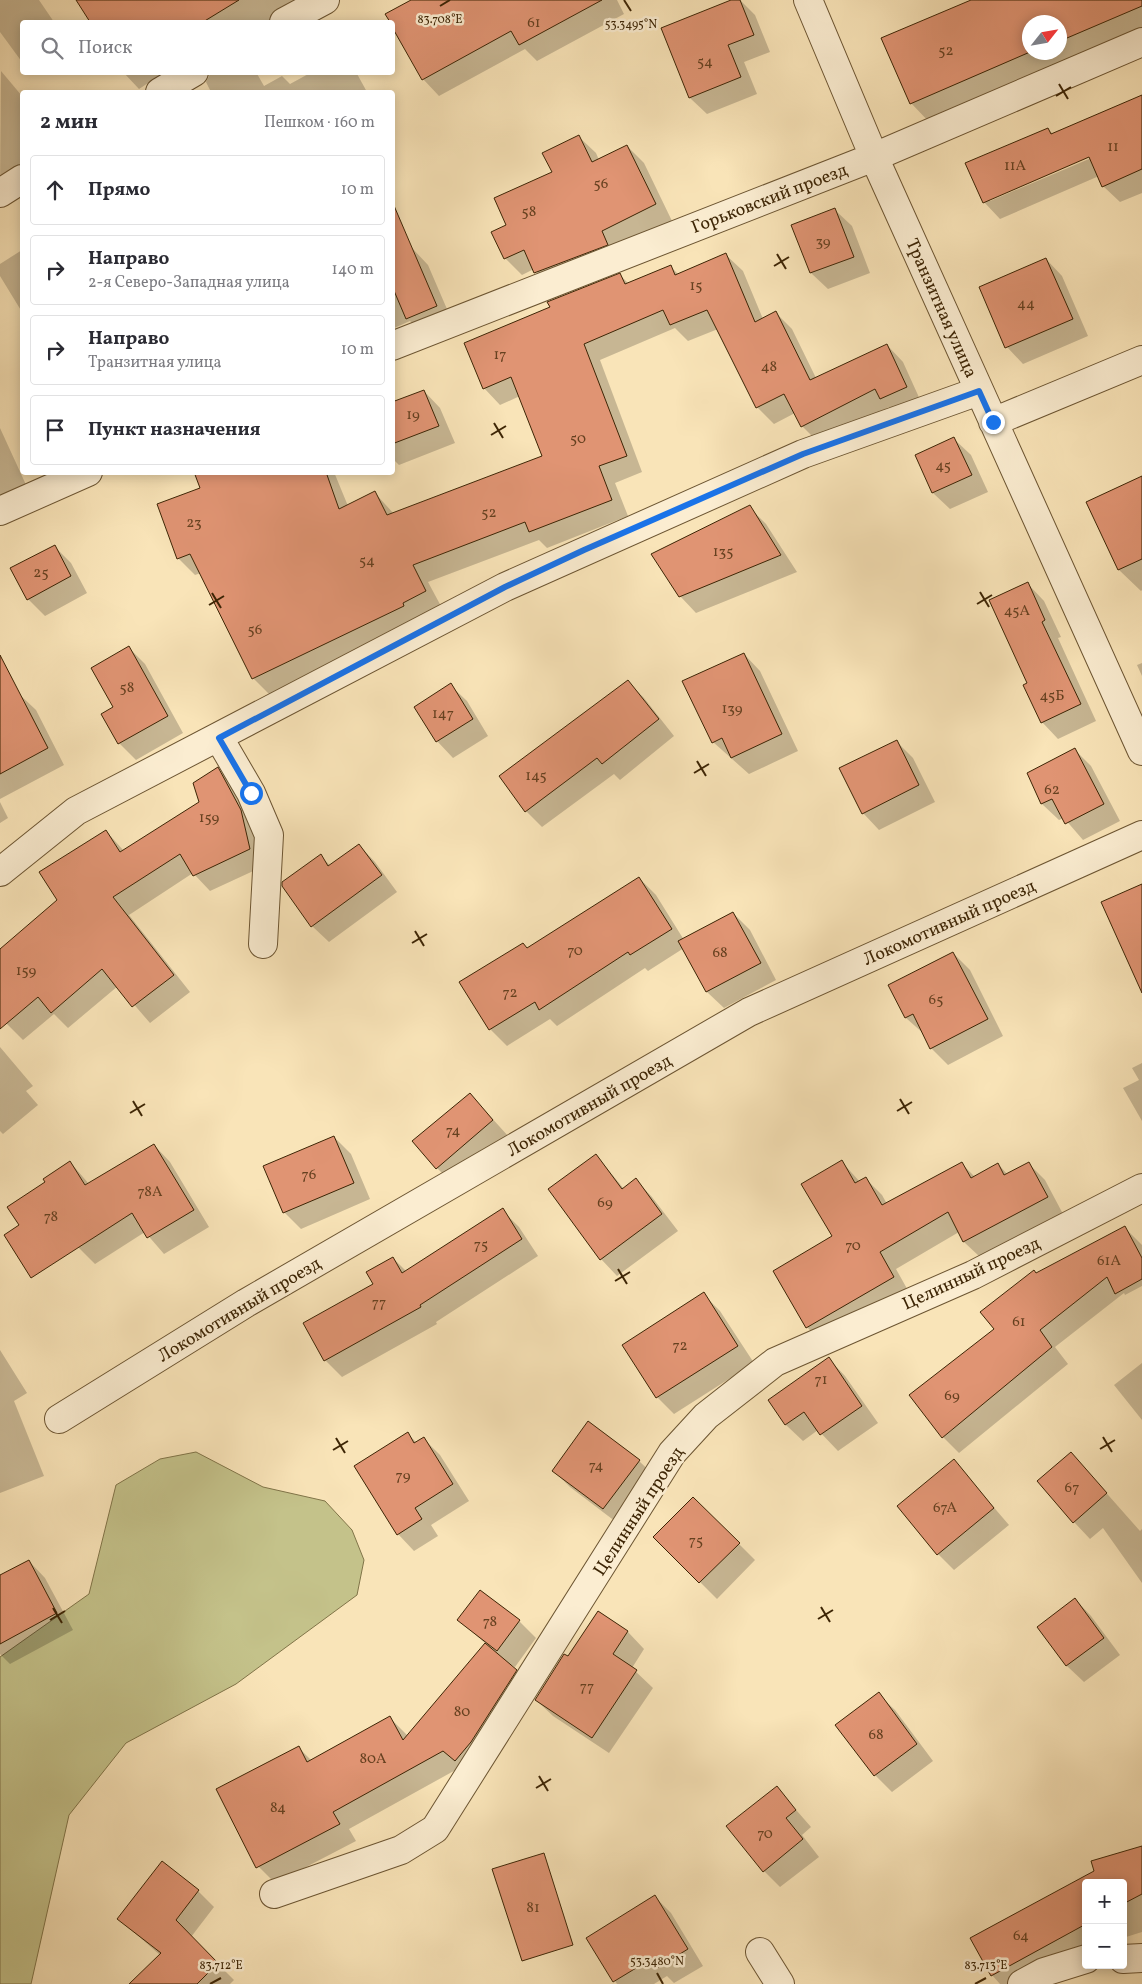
<!DOCTYPE html>
<html lang="ru">
<head>
<meta charset="utf-8">
<style>
  :root { --surface:#fff; --page:#f7f7f7; --text:#2b2b33; --muted:#7c7c81; --line:#e1e1e2 }
  body { margin:0; font-family:Vollkorn,serif; background:var(--page); color:var(--text) }
  .controls { position:absolute; right:15px; bottom:15px; display:grid; overflow:hidden; border-radius:5px; box-shadow:0 2px 12px #0003 }
  .controls button { width:45px; height:45px; display:grid; place-items:center; padding:0; border:0; border-bottom:1px solid var(--line); background:var(--surface); color:var(--text); font:25px sans-serif }
  .compass { position:absolute; left:1022px; top:15px; width:45px; height:45px; border-radius:50%; background:var(--surface); box-shadow:0 2px 12px #0003; rotate:59deg }
  .stop { position:absolute; width:15px; height:15px; margin:-11px; border:4px solid #1a73e8; border-radius:50%; background:#fff }
  .stop.end { background:#1a73e8; border-color:#fff; box-shadow:0 1px 5px #0008 }
  .list { margin:0; padding:0; list-style:none }
  h2 { display:flex; justify-content:space-between; align-items:center; height:65px; margin:0; padding:0 20px; font-size:21px }
  h2 small { font-size:16px; font-weight:400; color:var(--muted) }
  .list li { display:grid; grid-template-columns:32px 1fr auto; gap:15px; align-items:center; box-sizing:border-box; height:70px; margin:0 10px 10px; padding:0 10px; border:1px solid var(--line); border-radius:5px }
  .list b { display:block; font-size:19px; white-space:nowrap }
  .list p { margin:0; font-size:16px; white-space:nowrap; color:var(--muted) }
  .list em { font-size:16px; font-style:normal; color:var(--muted) }
  .icon { flex:none; width:28px; height:28px; fill:none; stroke:currentColor; stroke-width:2; stroke-linecap:round; stroke-linejoin:round }
  .map { position:relative; flex:none; width:1142px; height:1984px; overflow:hidden }
  .search { position:absolute; background:var(--surface); box-shadow:0 2px 12px #0003; left:20px; top:20px; width:375px; height:55px; display:flex; align-items:center; gap:12px; box-sizing:border-box; padding:0 18px; border-radius:5px; color:var(--muted); font-size:19px }
  .panel { position:absolute; background:var(--surface); box-shadow:0 2px 12px #0003; left:20px; top:90px; width:375px; height:385px; border-radius:5px }
  .map>svg:first-child { display:block }
  .green { fill:#c4c28a; stroke:#807448 }
  .shadow { fill:#0003; fill-rule:evenodd }
  .building { fill:#e09473; stroke:#3d2505 }
  .lines { fill:none; stroke-linecap:round; stroke-linejoin:round }
  .minor-casing { stroke:#6c5532; stroke-width:30 }
  .minor { stroke:#fbedd1; stroke-width:28 }
  .route { stroke:#1a73e8; stroke-width:6 }
  .ticks { fill:none; stroke:#3d2505; stroke-width:2 }
  .labels { text-anchor:middle; stroke-width:5; stroke-linejoin:round; paint-order:stroke }
  .number-label { font-size:15px; fill:#664120 }
  .street-label { font-size:18px; fill:#3d2505; stroke:#fbedd1 }
  .ticks-label { font-size:12px; text-anchor:middle; fill:#3d2505; stroke:#fbedd1; stroke-width:5; stroke-linejoin:round; paint-order:stroke }
</style>
</head>
<body>
<div class="map">
<svg width="1142" height="1984" viewBox="0 0 1142 1984">
  <rect width="100%" height="100%" fill="#f9e4b8"/>
  <filter id="stains"><feTurbulence type="fractalNoise" baseFrequency=".004" numOctaves="4"/><feColorMatrix values="0 0 0 0 .2 0 0 0 0 .09 0 0 0 0 .02 0 0 0 .5 -.17"/></filter>
  <radialGradient id="worn" r=".72"><stop offset=".6" stop-color="#630" stop-opacity="0"/><stop offset="1" stop-color="#630" stop-opacity=".3"/></radialGradient>
  <path class="green" d="M196 1452 263 1487 325 1501 352 1530 364 1560 357 1595 236 1684 126 1743 69 1815 31 1984H0V1657L89 1594 116 1485 160 1459Z"/>
  <path class="shadow" d="M0 0H39L54 22H22V62L0 32Z
    M77 0H308L275 22H91Z
    M414 0H617L624 14 537 61 525 49 439 96 423 79 387 15Z
    M735 0H740L755 15 770 52 744 62 757 94 707 114 690 98 663 29Z
    M974 0H1142V34L930 123 911 103ZM1030 22H1060V52H1030Z
    M1 71 22 96V176L0 190Z
    M123 72H165L139 89Z
    M207 72H256L264 86 282 76 290 84 312 72H356L367 92H211L206 82 210 74Z
    M1142 96V193L1120 202 1103 186 1099 176 1000 219 984 202 1048 129 1053 134ZM1095 153 1096 156 990 201V198Z
    M579 137 596 153 599 160 627 146 644 163 672 221 618 248 552 289 534 269 522 275 505 258 508 225 553 172Z
    M835 210 852 226 870 273 828 289 811 273Z
    M412 248 428 265 453 323 424 335 410 321 392 329V257Z
    M22 250V312L0 276V264Z
    M726 255 743 271 763 319 776 313 792 329 816 378 887 345 903 362 922 404 897 415 889 407 819 443 802 426 795 413 774 424 757 407 718 329 688 341 675 328 600 360 642 472 615 483 628 516 547 548 539 540 428 582 442 608 270 695 253 678 201 573 195 575 178 558 201 489 215 472H334L348 506 375 493 394 514 544 457 520 396 500 405 484 388 551 308 620 275 629 284 671 267 679 275Z
    M1046 259 1062 276 1088 336 1023 364 1007 347Z
    M424 391 440 408 455 443 399 465 392 458V404Z
    M0 428 33 500 0 515Z
    M954 439 971 455 988 492 950 509 933 493 916 456Z
    M1142 477V590L1141 591 1119 570 1088 503Z
    M749 507 766 524 797 572 696 613 680 596Z
    M54 546 71 563 87 593 45 616 28 599Z
    M1028 584 1044 601 1061 637 1058 638 1096 721 1058 739 1042 722 1028 684Z
    M129 648 145 664 183 733 136 760 119 743 103 714 115 708Z
    M744 654 760 671 798 751 749 774 713 742Z
    M1142 663V676L1137 665Z
    M628 682 644 698 674 736 620 780 614 774 542 827 526 811Z
    M450 685 467 701 488 736 453 758 437 741Z
    M19 694 36 710 64 765 0 799V704Z
    M897 742 913 758 935 802 879 830 863 813Z
    M1075 750 1091 766 1120 821 1083 840 1064 818 1059 820 1042 804 1029 773Z
    M218 769 234 786 266 865 210 891 193 873 129 915 190 992 150 1023 118 986 68 1028 54 1014 23 1040 0 1017V951L59 901 106 831 124 851 201 802Z
    M0 802 8 818 0 823Z
    M359 845 375 862 397 892 329 942 312 926 320 856 331 866Z
    M639 878 656 895 684 940 733 913 750 930 776 980 724 1008 707 992 684 948 648 971 645 968 557 1026 550 1019 507 1046 490 1029 523 944 528 949Z
    M953 953 970 970 1003 1036 948 1065 931 1048 924 1034 906 1018Z
    M0 1047 33 1086 26 1091 38 1105 3 1134 0 1131Z
    M1142 1063V1121L1123 1088 1139 1080 1132 1068Z
    M470 1094 509 1137 453 1184 437 1168Z
    M334 1137 351 1154 370 1199 301 1229 284 1212Z
    M154 1145 170 1162 209 1227 164 1254 145 1232 95 1264 78 1247 47 1183 70 1162 89 1184Z
    M596 1155 624 1189 636 1180 652 1197 678 1231 617 1276 601 1259Z
    M842 1162 860 1182 866 1179 882 1195 887 1204 962 1164 975 1177 998 1164 1008 1175 1028 1163 1045 1180 1063 1214 981 1258 964 1242 959 1232 896 1269 910 1294 823 1344 807 1327 834 1237Z
    M502 1210 519 1227 538 1256 436 1322 437 1324 342 1377 325 1360 393 1258 407 1272Z
    M1125 1228 1142 1245V1286L1125 1295 1124 1293 1055 1347 1068 1364 959 1453 943 1437 996 1329 1037 1275Z
    M703 1294 720 1311 754 1363 674 1414 657 1397 624 1345Z
    M0 1350 27 1393 14 1401 44 1476 0 1493Z
    M829 1359 845 1376 878 1423 838 1451 818 1430 803 1441 786 1425 769 1400Z
    M1142 1363V1420L1114 1385Z
    M408 1434 417 1443 424 1439 440 1455 469 1501 431 1525 438 1536 414 1551 398 1534Z
    M1071 1453 1140 1531 1142 1529V1583L1103 1528 1090 1539 1074 1522Z
    M639 1461 656 1477 620 1525 570 1487 553 1470Z
    M954 1461 1009 1525 954 1570 938 1554Z
    M693 1498 755 1560 717 1599 655 1537Z
    M29 1561 45 1578 73 1630 10 1664 0 1654V1577Z
    M480 1592 519 1621 536 1638 515 1667 510 1664 509 1665 532 1688 461 1767 349 1829 356 1841 283 1879H271L254 1862 299 1748 312 1761 390 1718 408 1736 486 1644 459 1620Z
    M1075 1599 1091 1616 1120 1655 1084 1682 1067 1666 1038 1627Z
    M598 1613 628 1632 644 1649 632 1668 653 1688 609 1753 553 1716 536 1700Z
    M878 1694 895 1710 933 1761 892 1792 875 1775 837 1725Z
    M777 1788 811 1827 802 1835 819 1857 780 1887 764 1871Z
    M1142 1848V1932L1126 1937 1123 1934V1883H1086V1950L1023 1984H1000L992 1975 972 1938Z
    M198 1891 214 1907 191 1937 234 1980 230 1984H160V1955L119 1919Z
    M655 1897 671 1913 703 1966 674 1983 667 1976 654 1984H617L587 1938Z"/>
  <path class="building" d="M76 0H239L203 22H90Z
    M411 0H602L519 45 511 31 422 80 392 27V22H390L385 14Z
    M731 0H740L754 35 728 45 741 77 689 98 661 28Z
    M971 0H1142V6L1060 41V22H1030V52L910 104 881 38Z
    M1142 95V169L1102 187 1089 157 983 203 965 163 1048 128 1051 134Z
    M579 135 592 162 627 145 656 204 602 231 608 245 534 273 524 250 504 259 491 232 506 225 494 198 552 172 542 153Z
    M392 201 437 306 406 319 392 286Z
    M835 208 854 257 810 273 791 225Z
    M726 253 755 322 776 311 810 380 887 344 907 387 880 399 875 389 801 427 784 394 756 408 707 310 670 325 663 310 584 344 627 456 599 466 612 500 529 532 525 522 413 565 426 591 403 603 404 606 252 679 190 554 177 559 157 504 200 488 194 472H326L339 509 375 491 387 515 542 456 511 377 483 389 464 343 550 307 547 302 620 273 625 284 671 265 675 275Z
    M1046 258 1073 319 1005 348 979 287Z
    M424 390 439 426 392 444V402Z
    M954 437 972 475 932 493 915 455Z
    M1142 476V559L1118 570 1086 502Z
    M750 505 781 555 679 597 651 554Z
    M55 545 71 576 27 600 10 568Z
    M1028 582 1045 620 1042 622 1081 704 1041 723 1023 685 1027 683 989 600Z
    M129 646 168 716 118 744 101 714 113 707 91 668Z
    M744 653 782 734 731 758 722 738 712 743 682 681Z
    M0 655 48 748 0 774Z
    M628 680 659 719 602 764 597 758 525 812 499 776Z
    M451 683 473 719 436 742 414 707Z
    M897 740 919 785 862 814 839 768Z
    M1075 748 1104 804 1065 824 1052 799 1041 804 1027 773Z
    M218 767 241 810 250 849 193 876 180 854 113 897 174 975 132 1007 102 969 51 1013 38 997 0 1029V949L57 900 39 872 106 830 120 852 199 802 193 783Z
    M359 844 382 875 311 927 282 886V882L321 854 328 866Z
    M639 877 672 929 630 955 628 952 539 1010 535 1002 489 1030 459 982 523 943 527 948Z
    M1142 884V993L1101 902Z
    M733 912 761 963 706 992 678 941Z
    M953 952 988 1019 930 1049 913 1014 905 1018 888 985Z
    M470 1093 493 1120 436 1169 412 1141Z
    M334 1136 354 1183 283 1213 263 1166Z
    M154 1144 194 1210 147 1238 132 1213 31 1278 4 1235 19 1225 7 1207 45 1182 43 1179 70 1161 85 1185Z
    M596 1154 622 1189 636 1178 662 1214 600 1260 548 1189Z
    M842 1160 855 1183 866 1177 882 1205 962 1162 971 1178 998 1163 1004 1175 1029 1162 1048 1197 963 1242 948 1212 880 1252 894 1277 806 1328 773 1271 832 1236 801 1184Z
    M503 1208 522 1239 420 1305 421 1307 324 1361 303 1323 373 1284 366 1272 393 1257 402 1273Z
    M1125 1226 1142 1258V1279L1115 1294 1107 1277 1040 1330 1052 1347 942 1438 909 1395 994 1329 980 1312 1034 1270 1036 1273Z
    M704 1292 738 1346 656 1398 622 1345Z
    M829 1357 862 1406 820 1435 804 1412 785 1425 768 1400Z
    M588 1421 640 1460 603 1509 552 1471Z
    M408 1432 414 1443 424 1437 453 1484 415 1508 422 1519 397 1535 354 1466Z
    M1071 1452 1107 1493 1073 1523 1037 1481Z
    M954 1459 994 1508 937 1555 897 1506Z
    M693 1497 740 1543 699 1583 653 1537Z
    M29 1560 57 1613 0 1644V1575Z
    M480 1590 520 1620 497 1651 457 1620Z
    M1075 1598 1104 1638 1066 1666 1037 1627Z
    M598 1611 628 1631 613 1654 637 1670 592 1738 535 1700 564 1654 568 1656Z
    M485 1643 517 1670 471 1742 455 1761 443 1751 333 1812 340 1824 256 1868 216 1789 299 1746 307 1762 390 1716 403 1740Z
    M879 1692 917 1744 874 1776 835 1725Z
    M777 1786 796 1810 786 1818 803 1839 763 1872 726 1826Z
    M1142 1846V1894L1123 1904V1883H1086V1924L991 1976 970 1938 1094 1871 1091 1861Z
    M544 1853 573 1945 522 1961 492 1869Z
    M162 1861 199 1890 176 1920 218 1963 197 1984H129L161 1953 117 1919Z
    M655 1895 688 1949 657 1968 651 1959 613 1982 586 1938Z"/>
  <g class="lines">
    <defs>
      <path id="minor" d="M808 0 874 157 1142 751
        M284 22 325 0
        M160 92 194 72
        M0 193 22 179
        M392 346 874 157 1142 42
        M993 422 1142 360
        M0 511 88 472
        M219 738 251 793 269 835 263 944
        M0 872 76 811 505 587 803 454 979 391
        M59 1419 246 1303 749 1012 1142 835
        M274 1894 401 1850 435 1829 672 1453 706 1416 775 1362 973 1275 1142 1188
        M760 1952 780 1984
        M1123 1959 1142 1958
        M1022 1984 1044 1972 1086 1959"/>
    </defs>
    <use href="#minor" class="minor-casing"/>
    <use href="#minor" class="minor"/>
  </g>
  <g class="lines">
    <path class="route" d="M251 793 219 738 505 587 584 550 803 454 979 391 993 422"/>
  </g>
  <path class="ticks" d="M624 0 631 11M440 6 450 0M1059 84 1068 99M1056 96 1071 87M777 254 786 269M774 266 789 257M494 423 503 438M491 435 506 426M980 592 989 607M212 593 221 608M977 604 992 595M209 605 224 596M697 761 706 776M694 773 709 764M415 931 424 946M412 943 427 934M900 1099 909 1114M133 1101 142 1116M897 1111 912 1102M130 1113 145 1104M618 1269 627 1284M615 1281 630 1272M1103 1437 1112 1452M336 1438 345 1453M1100 1449 1115 1440M333 1450 348 1441M821 1607 830 1622M53 1608 62 1623M818 1619 833 1610M50 1620 65 1611M539 1776 548 1791M536 1788 551 1779M657 1973 663 1984M210 1984 221 1978M975 1984 986 1978"/>
  <g class="labels">
    <g class="number-label">
      <text x="534" y="27">61</text>
      <text x="946" y="55">52</text>
      <text x="705" y="66">54</text>
      <text x="1113" y="151">11</text>
      <text x="1015" y="170">11А</text>
      <text x="601" y="188">56</text>
      <text x="529" y="216">58</text>
      <text x="823" y="246">39</text>
      <text x="696" y="290">15</text>
      <text x="1026" y="308">44</text>
      <text x="500" y="359">17</text>
      <text x="769" y="371">48</text>
      <text x="413" y="419">19</text>
      <text x="578" y="443">50</text>
      <text x="943" y="470">45</text>
      <text x="489" y="517">52</text>
      <text x="194" y="527">23</text>
      <text x="723" y="556">135</text>
      <text x="367" y="565">54</text>
      <text x="41" y="577">25</text>
      <text x="1017" y="615">45А</text>
      <text x="255" y="634">56</text>
      <text x="127" y="692">58</text>
      <text x="1052" y="700">45Б</text>
      <text x="732" y="713">139</text>
      <text x="443" y="718">147</text>
      <text x="536" y="780">145</text>
      <text x="1052" y="794">62</text>
      <text x="209" y="822">159</text>
      <text x="575" y="955">70</text>
      <text x="720" y="957">68</text>
      <text x="26" y="975">159</text>
      <text x="510" y="997">72</text>
      <text x="936" y="1004">65</text>
      <text x="453" y="1135">74</text>
      <text x="309" y="1179">76</text>
      <text x="150" y="1196">78А</text>
      <text x="605" y="1207">69</text>
      <text x="51" y="1221">78</text>
      <text x="481" y="1249">75</text>
      <text x="853" y="1250">70</text>
      <text x="1109" y="1265">61А</text>
      <text x="379" y="1307">77</text>
      <text x="1019" y="1326">61</text>
      <text x="680" y="1350">72</text>
      <text x="821" y="1384">71</text>
      <text x="952" y="1400">69</text>
      <text x="596" y="1470">74</text>
      <text x="403" y="1480">79</text>
      <text x="1072" y="1492">67</text>
      <text x="945" y="1512">67А</text>
      <text x="696" y="1545">75</text>
      <text x="490" y="1626">78</text>
      <text x="587" y="1691">77</text>
      <text x="462" y="1716">80</text>
      <text x="876" y="1739">68</text>
      <text x="373" y="1763">80А</text>
      <text x="278" y="1812">84</text>
      <text x="765" y="1838">70</text>
      <text x="533" y="1912">81</text>
      <text x="1021" y="1940">64</text>
    </g>
    <g class="street-label">
      <text transform="translate(769 198) rotate(-21)" y="6">Горьковский проезд</text>
      <text transform="translate(942 308) rotate(66)" y="6">Транзитная улица</text>
      <text transform="translate(949 922) rotate(-24)" y="6">Локомотивный проезд</text>
      <text transform="translate(589 1105) rotate(-30)" y="6">Локомотивный проезд</text>
      <text transform="translate(971 1273) rotate(-25)" y="6">Целинный проезд</text>
      <text transform="translate(239 1309) rotate(-31)" y="6">Локомотивный проезд</text>
      <text transform="translate(638 1511) rotate(-57)" y="6">Целинный проезд</text>
    </g>
  </g>
  <g class="ticks-label">
    <text x="440" y="23">83.708°E</text>
    <text x="631" y="28">53.3495°N</text>
    <text x="657" y="1965">53.3480°N</text>
    <text x="221" y="1969">83.712°E</text>
    <text x="986" y="1969">83.713°E</text>
  </g>
  <rect width="100%" height="100%" filter="url(#stains)"/>
  <rect width="100%" height="100%" fill="url(#worn)"/>
</svg>
<div class="controls">
<button>+</button>
<button>−</button>
</div>
<svg class="compass" viewBox="-18 -18 36 36"><path d="M0-13l5 13h-10z" fill="#e53935"/><path d="M0 13l5-13h-10z" fill="#7c7c81"/></svg>
<div class="stop" style="left:251px;top:793px"></div>
<div class="stop end" style="left:993px;top:422px"></div>
<div class="search"><svg class="icon" aria-label="search" viewBox="0 0 24 24"><circle cx="10" cy="10" r="6"/><path d="M15 15l6 6"/></svg>Поиск</div>
<section class="panel">
<h2>2 мин<small>Пешком · 160 m</small></h2>
<ul class="list">
<li><svg class="icon" aria-label="ahead" viewBox="0 0 24 24"><path d="M12 20V5M6 11l6-6 6 6"/></svg><div><b>Прямо</b></div><em>10 m</em></li>
<li><svg class="icon" aria-label="right" viewBox="0 0 24 24"><path d="M7 20v-9h11M14 6l5 5-5 5"/></svg><div><b>Направо</b><p>2-я Северо-Западная улица</p></div><em>140 m</em></li>
<li><svg class="icon" aria-label="right" viewBox="0 0 24 24"><path d="M7 20v-9h11M14 6l5 5-5 5"/></svg><div><b>Направо</b><p>Транзитная улица</p></div><em>10 m</em></li>
<li><svg class="icon" aria-label="arrive" viewBox="0 0 24 24"><path d="M6 21V4h12l-3 4 3 4H6"/></svg><div><b>Пункт назначения</b></div></li>
</ul>
</section>
</div>
</body>
</html>
